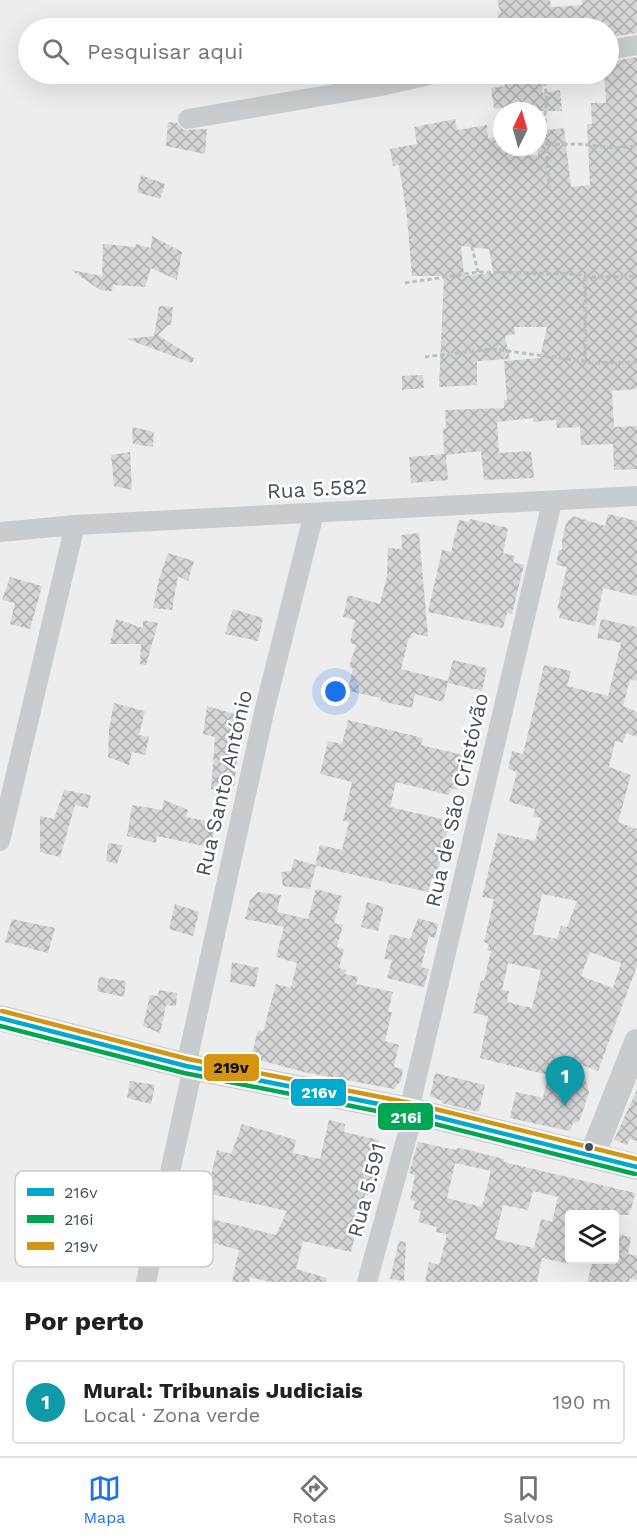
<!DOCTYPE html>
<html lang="pt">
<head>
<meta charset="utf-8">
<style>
  :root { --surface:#fff; --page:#f2f2f2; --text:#202124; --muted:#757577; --line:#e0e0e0; --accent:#1a73e8 }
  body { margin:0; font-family:"Work Sans",sans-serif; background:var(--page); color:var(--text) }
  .controls { position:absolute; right:18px; bottom:18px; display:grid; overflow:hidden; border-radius:6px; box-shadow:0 6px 24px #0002 }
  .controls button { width:54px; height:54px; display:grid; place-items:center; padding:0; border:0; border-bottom:2px solid var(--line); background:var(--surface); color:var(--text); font:30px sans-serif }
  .compass { position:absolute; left:493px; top:102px; width:54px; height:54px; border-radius:50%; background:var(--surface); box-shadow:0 6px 24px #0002; rotate:5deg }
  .you { position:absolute; left:336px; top:692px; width:21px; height:21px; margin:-15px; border:4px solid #fff; border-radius:50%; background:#1a73e8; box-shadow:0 0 0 9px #1a73e833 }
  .badge { display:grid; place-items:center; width:39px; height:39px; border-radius:50%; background:var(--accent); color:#fff; font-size:20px; font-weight:700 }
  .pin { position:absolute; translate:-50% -50px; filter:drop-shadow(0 2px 3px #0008) }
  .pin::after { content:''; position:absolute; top:32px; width:21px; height:18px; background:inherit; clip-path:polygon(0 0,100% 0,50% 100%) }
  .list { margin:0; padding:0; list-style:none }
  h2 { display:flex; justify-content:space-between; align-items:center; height:78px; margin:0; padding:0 24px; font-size:26px }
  h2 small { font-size:20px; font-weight:400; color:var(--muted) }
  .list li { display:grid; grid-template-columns:39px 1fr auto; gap:18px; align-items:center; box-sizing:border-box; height:84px; margin:0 12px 12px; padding:0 12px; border:2px solid var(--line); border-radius:6px }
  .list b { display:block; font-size:22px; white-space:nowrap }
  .list p { margin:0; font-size:20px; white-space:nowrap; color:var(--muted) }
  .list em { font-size:20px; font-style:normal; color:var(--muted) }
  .icon { flex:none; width:33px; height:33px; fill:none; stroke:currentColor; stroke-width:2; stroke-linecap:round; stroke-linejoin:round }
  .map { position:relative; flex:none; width:637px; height:1282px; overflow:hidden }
  .search { position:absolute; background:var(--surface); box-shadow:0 6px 24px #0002; left:18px; right:18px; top:18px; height:66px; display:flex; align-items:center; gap:15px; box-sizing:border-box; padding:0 21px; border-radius:33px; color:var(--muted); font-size:22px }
  .sheet { height:174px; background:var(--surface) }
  nav { display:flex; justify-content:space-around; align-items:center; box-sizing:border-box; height:84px; border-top:2px solid var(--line); background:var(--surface); font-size:16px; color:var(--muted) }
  nav a { display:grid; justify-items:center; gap:3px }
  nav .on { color:var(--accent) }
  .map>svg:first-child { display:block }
  .building { fill:url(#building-cross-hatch); fill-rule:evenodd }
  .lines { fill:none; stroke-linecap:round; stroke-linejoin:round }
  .path { stroke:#b5c2be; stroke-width:3; stroke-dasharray:4.5 3; stroke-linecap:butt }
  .minor { stroke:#c9ccce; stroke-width:20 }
  .tertiary { stroke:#c9ccce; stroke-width:26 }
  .bus-1-casing { stroke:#fff; stroke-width:9 }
  .bus-2-casing { stroke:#fff; stroke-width:9 }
  .bus-3-casing { stroke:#fff; stroke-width:9 }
  .bus-1 { stroke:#00a9ce; stroke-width:4.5 }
  .bus-2 { stroke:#00a651; stroke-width:4.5 }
  .bus-3 { stroke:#d39512; stroke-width:4.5 }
  .bus-dot { fill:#43505b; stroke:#fff; stroke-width:2 }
  .labels { text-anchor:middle; stroke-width:5; stroke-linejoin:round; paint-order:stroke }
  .street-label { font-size:21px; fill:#43505b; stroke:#fff }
  .key { fill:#fff; stroke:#c7cace; stroke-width:1.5 }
  .key-label { font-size:16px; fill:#43505b }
  .line-badge { stroke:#fff; stroke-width:2 }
  .badge-label { font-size:16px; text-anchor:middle; font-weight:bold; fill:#fff }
  .pale-badge-label { font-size:16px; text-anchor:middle; font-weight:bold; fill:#111 }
</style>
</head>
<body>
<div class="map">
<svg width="637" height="1282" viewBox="0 0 637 1282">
  <defs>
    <pattern id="building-cross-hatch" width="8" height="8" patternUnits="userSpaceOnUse" patternTransform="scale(1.5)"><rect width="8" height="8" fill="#d5d5d7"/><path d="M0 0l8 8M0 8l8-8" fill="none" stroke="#aeafb1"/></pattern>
  </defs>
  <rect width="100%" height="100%" fill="#eeeded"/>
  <path class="building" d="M497 0H550L551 7 582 5V0H637V33L611 37 610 28H564V25L499 28 498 13H501Z
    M637 57V389L612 391 614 427 637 426V469L614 470 613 444 581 445 580 427 557 428 556 420 533 422V418L497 422 499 453 531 451 534 478 484 480 481 451 446 455 448 480 411 483 409 457 444 454 443 428H446L445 410 504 408V400H507L504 361 540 358 547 327H514L515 334 505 336 510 359 477 361V385L439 387 444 276H412L407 217 399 165 393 166 390 149 417 144 414 127 455 119 457 130 487 125 488 138 502 136V148L513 147V156L538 155V137L547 136V130L564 128 571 187 590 185 587 124H592L591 103H606L604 74H609V67H614V61ZM461 246 489 249 493 273 464 276Z
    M540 74 543 93 560 90 562 111H514V107L494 109 491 88 505 86 504 79Z
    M168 122 177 123 184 130 207 129 205 154 166 146Z
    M141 175 165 184 160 199 137 192Z
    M152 236 182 252 177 280 151 268 145 287 113 285 112 291 100 290 71 270 102 276 103 244 135 247 136 244 151 248Z
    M159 306 173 307 171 325H168L158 335 194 358 192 363 127 339 154 336Z
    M423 375 424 388 402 390V376Z
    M132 427 154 432 153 447 133 444Z
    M130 452 132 490 114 486 111 455Z
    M608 514 637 521V596L603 588 595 626 559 618 561 611 557 610 567 567 556 565 559 550H562V541L566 523 573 516 605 526Z
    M470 519 508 528 503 553 515 556 513 562 524 565 512 614 507 613 503 628 428 612 442 550 451 552 459 520 469 522Z
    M419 533 428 637 412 633 411 638 409 637 401 669 448 681 453 660 487 668 482 691 448 683 443 702 415 694 412 708 380 701 381 698 348 691 353 668 349 667 356 645 350 643 355 620 343 617 348 595 380 604 387 576 388 548 402 549 401 535Z
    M168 553 194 561 188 581 178 576 172 610 153 608 159 579Z
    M10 577 42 586 30 629 10 624 15 603 2 600Z
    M233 609 263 618 258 641 225 634Z
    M116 619 143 628V620L158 623 146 665 140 664 141 644H110Z
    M601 619 637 627V681L630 679 623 706 637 712V737L626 733 623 743 615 741 609 767 631 775 618 822 637 829V966L598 1071 582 1065 589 1093 580 1119 579 1122 573 1123 570 1131 510 1118 516 1092 543 1098 548 1075 480 1058 488 1016 473 1013 481 980 484 981 491 951 487 950 489 944 484 942 494 899 482 897 498 833 535 841 541 818 533 816 535 809 509 802 517 772 508 769 512 751 523 754 544 665 571 671 567 686 608 696 621 643 597 638ZM542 894 577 901 567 927 561 926 557 939 533 934ZM590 952 621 963 613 988 581 976ZM508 963 541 970 532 1008 507 1002 509 991 502 990Z
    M114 703 145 711 139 735 149 737 145 755 132 752 129 765 108 757 109 729Z
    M207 706 245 717 235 760H237L234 786 228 784 226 793 211 789 215 737 203 734Z
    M348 720 423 738 421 745 467 756 457 790 451 788 449 795 396 782 390 807 450 821 436 879 432 878 428 892 316 866 310 889 283 886 281 872 291 871 294 859 315 865 320 845 342 850 349 822 343 821 352 782 320 774 328 741 342 744Z
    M64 790 91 795 88 808 75 805 60 857 40 852V816L54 819Z
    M164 800 188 810 186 817 217 823 209 847 157 836 156 843 127 836 132 805 162 810Z
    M108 843 123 845 117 864 106 861Z
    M316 889 342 896 334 923 343 925 337 947 344 949 339 968 346 970 345 974 358 977 356 984 393 992 388 1012H392L385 1041 399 1045 394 1067 403 1069 401 1081 394 1089 304 1072 251 1058 258 1030 263 1032 276 984 291 988 297 963 276 957 284 927 245 919 250 900 258 892 281 895 277 912 308 919Z
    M367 902 384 907 378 931 361 927Z
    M175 904 199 912 193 936 169 929Z
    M418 918 438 924 435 938 429 936 421 967 429 969 424 987 387 978 392 960 384 959 390 934 410 939Z
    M12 919 55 928 48 953 5 942Z
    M232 962 259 968 255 987 230 982Z
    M99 977 126 981 124 997 97 991Z
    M159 990 177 993 176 1006 166 1005 160 1033 143 1026 150 995 158 996Z
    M435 1073 485 1085 479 1112 442 1103 443 1101 430 1096Z
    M130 1081 155 1085 151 1104 127 1098Z
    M637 1090V1141L630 1139 627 1145 614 1140Z
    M329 1120 345 1124 344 1132 379 1140 371 1172 378 1173 373 1196 365 1194 351 1252 303 1241 296 1269 327 1278 326 1282H270L250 1277 249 1282H232L239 1250 203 1240 208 1218 276 1235 287 1211 207 1193 217 1150 231 1154 242 1124 296 1140 293 1153 320 1159Z
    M418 1142 456 1150 457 1148 464 1149 504 1159V1162L635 1193 631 1210H629V1215H570V1264L542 1258 537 1282H425L429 1262 439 1265 447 1234 436 1232 437 1227 418 1222 421 1211 413 1209 415 1201 410 1200 415 1175 409 1173ZM455 1163 491 1171 482 1207 447 1198ZM533 1191 558 1197 552 1222 541 1219 534 1248 495 1239 503 1205 528 1210Z
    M616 1234 631 1237 628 1254 637 1256V1280L630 1278 629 1282H587L593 1260H615Z
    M399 1241 406 1242 404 1281 390 1279Z"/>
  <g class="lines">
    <path class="path" d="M543 74 547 98 545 115 549 190
      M548 145 578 144 615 148 637 146
      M470 239 478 272
      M585 277V362
      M405 283 478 272 574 274 593 277 637 276
      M425 357 492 349 583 361 587 363 637 362"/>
    <path class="minor" d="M608 50 637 45
      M188 119 381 86 434 74
      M0 532 75 525 637 496
      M0 841 75 525
      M186 1066 265 708 314 513
      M409 1110 552 502
      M146 1282 193 1067
      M367 1282 414 1111"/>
    <path class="tertiary" d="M0 1018 186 1066 409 1110 637 1167
      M592 1156 637 1042"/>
    <defs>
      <path id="bus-1" d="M0 1018 186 1066 409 1110 637 1167"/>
      <path id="bus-2" d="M0 1026 184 1073 407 1117 635 1174"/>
      <path id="bus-3" d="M2 1011 188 1059 411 1103 637 1159"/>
    </defs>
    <use href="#bus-1" class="bus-1-casing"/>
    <use href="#bus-2" class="bus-2-casing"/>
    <use href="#bus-3" class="bus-3-casing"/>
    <use href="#bus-1" class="bus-1"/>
    <use href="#bus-2" class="bus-2"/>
    <use href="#bus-3" class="bus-3"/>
  </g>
  <circle class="bus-dot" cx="589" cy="1147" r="5"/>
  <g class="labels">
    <g class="street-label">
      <text transform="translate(317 489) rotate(-3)" y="7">Rua 5.582</text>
      <text transform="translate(224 783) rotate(-77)" y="7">Rua Santo António</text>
      <text transform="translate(457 800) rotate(-77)" y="7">Rua de São Cristóvão</text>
      <text transform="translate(367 1190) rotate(-75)" y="7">Rua 5.591</text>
    </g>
  </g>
  <rect x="15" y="1171" width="198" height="96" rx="9" class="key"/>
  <rect x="27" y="1188" width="27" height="8" fill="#00a9ce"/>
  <rect x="27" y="1215" width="27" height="8" fill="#00a651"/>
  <rect x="27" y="1242" width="27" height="8" fill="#d39512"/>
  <g class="key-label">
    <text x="64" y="1198">216v</text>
    <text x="64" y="1225">216i</text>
    <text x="64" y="1252">219v</text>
  </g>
  <g class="line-badge">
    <rect x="203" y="1053" width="57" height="29" rx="6" fill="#d39512"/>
    <rect x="290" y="1078" width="57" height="29" rx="6" fill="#00a9ce"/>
    <rect x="377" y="1102" width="57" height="29" rx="6" fill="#00a651"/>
  </g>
  <g class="badge-label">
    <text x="319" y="1098">216v</text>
    <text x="406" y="1123">216i</text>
  </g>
  <g class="pale-badge-label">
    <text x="231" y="1073">219v</text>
  </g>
</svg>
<div class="controls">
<button><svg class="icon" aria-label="layers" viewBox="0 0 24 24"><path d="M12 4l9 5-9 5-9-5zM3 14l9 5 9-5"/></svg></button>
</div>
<svg class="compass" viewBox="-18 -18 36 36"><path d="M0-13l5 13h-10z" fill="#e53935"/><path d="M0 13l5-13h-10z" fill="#757577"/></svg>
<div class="you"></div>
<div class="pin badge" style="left:565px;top:1106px;background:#0f9aa8">1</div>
<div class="search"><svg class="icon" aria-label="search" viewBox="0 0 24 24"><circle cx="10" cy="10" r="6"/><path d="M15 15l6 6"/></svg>Pesquisar aqui</div>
</div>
<section class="sheet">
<h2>Por perto<small></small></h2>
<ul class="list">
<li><span class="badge" style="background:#0f9aa8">1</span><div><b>Mural: Tribunais Judiciais</b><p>Local · Zona verde</p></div><em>190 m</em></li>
</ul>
</section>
<nav>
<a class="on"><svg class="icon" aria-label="map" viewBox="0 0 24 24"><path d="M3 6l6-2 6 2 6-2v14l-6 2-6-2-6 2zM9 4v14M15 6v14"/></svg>Mapa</a>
<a><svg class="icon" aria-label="directions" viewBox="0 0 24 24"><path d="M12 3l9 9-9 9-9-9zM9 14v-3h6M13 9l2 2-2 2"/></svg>Rotas</a>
<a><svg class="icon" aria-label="saved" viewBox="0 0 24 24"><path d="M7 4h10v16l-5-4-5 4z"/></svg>Salvos</a>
</nav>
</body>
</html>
